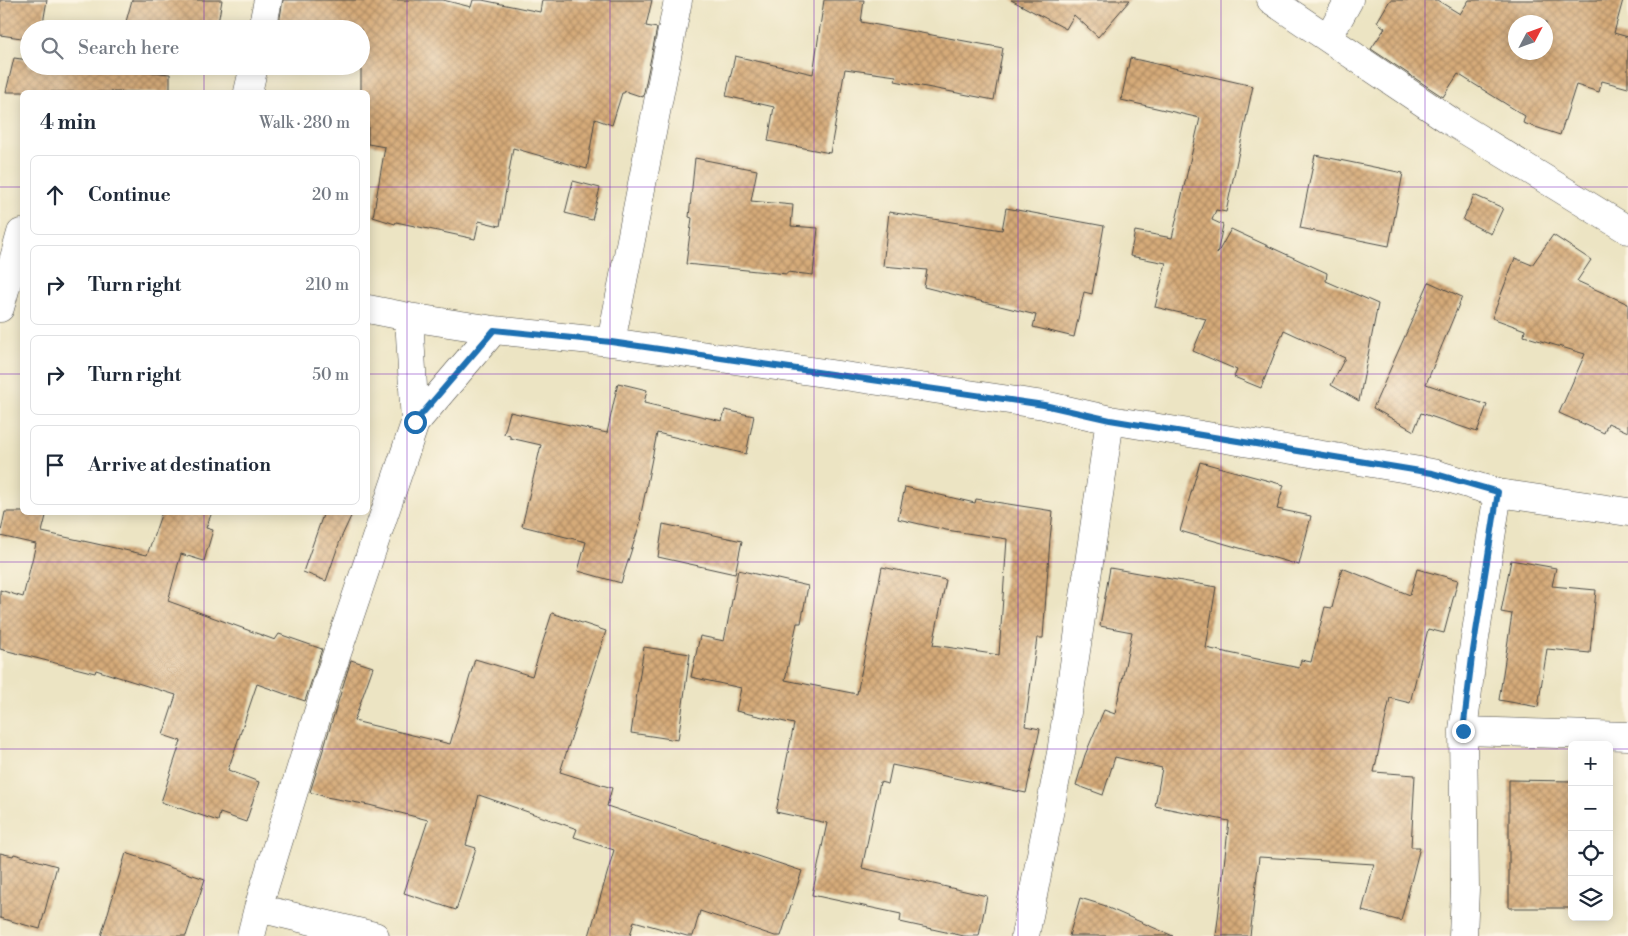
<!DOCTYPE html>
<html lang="en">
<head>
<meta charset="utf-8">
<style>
  :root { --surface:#fff; --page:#f2f2f3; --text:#1f2937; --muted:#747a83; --line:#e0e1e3 }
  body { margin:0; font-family:"Libre Bodoni",serif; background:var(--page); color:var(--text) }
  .controls { position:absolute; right:15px; bottom:15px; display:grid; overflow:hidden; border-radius:8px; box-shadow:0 2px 12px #0003 }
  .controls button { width:45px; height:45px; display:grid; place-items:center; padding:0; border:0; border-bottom:1px solid var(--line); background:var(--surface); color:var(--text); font:25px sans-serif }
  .compass { position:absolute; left:1508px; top:15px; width:45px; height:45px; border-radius:50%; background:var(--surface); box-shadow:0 2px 12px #0003; rotate:49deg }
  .stop { position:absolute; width:15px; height:15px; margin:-11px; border:4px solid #1f6fb2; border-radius:50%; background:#fff }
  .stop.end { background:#1f6fb2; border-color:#fff; box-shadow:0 1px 5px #0008 }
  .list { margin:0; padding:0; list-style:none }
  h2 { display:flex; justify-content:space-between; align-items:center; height:65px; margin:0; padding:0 20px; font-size:21px }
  h2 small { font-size:16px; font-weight:400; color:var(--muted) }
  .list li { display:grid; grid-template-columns:32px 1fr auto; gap:15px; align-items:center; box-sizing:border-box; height:80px; margin:0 10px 10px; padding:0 10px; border:1px solid var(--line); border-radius:8px }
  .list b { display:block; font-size:19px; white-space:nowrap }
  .list em { font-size:16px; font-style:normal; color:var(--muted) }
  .icon { flex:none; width:28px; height:28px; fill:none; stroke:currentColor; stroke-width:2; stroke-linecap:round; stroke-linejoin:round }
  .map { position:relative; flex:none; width:1628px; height:936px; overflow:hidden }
  .search { position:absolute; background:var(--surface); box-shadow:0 2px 12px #0003; left:20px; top:20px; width:350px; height:55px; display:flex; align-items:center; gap:12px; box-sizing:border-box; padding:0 18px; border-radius:28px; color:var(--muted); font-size:19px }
  .panel { position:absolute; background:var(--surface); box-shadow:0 2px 12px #0003; left:20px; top:90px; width:350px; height:425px; border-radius:8px }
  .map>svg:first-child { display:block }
  .building { fill:url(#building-cross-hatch); fill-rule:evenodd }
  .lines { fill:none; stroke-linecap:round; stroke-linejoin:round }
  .street-casing { stroke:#484742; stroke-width:29 }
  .street { stroke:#fff; stroke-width:28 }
  .route { stroke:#1f6fb2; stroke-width:6 }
  .grid { fill:none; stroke:#7b2cbf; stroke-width:1; stroke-opacity:0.55 }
</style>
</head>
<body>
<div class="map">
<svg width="1628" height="936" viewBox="0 0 1628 936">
  <defs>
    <pattern id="building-cross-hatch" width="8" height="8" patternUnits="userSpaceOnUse" patternTransform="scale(1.25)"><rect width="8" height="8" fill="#d6ab79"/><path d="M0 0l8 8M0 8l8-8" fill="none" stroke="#ae8b63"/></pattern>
  </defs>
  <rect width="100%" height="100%" fill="#fcf5e5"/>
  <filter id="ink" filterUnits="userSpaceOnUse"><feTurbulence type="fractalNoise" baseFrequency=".02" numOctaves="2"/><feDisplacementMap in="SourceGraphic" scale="10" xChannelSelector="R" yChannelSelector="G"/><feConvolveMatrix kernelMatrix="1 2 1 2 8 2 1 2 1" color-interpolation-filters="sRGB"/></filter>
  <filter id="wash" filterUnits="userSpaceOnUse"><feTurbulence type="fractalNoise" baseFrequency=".0096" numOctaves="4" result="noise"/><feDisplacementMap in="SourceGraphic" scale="20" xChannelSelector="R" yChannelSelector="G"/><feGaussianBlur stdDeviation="1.12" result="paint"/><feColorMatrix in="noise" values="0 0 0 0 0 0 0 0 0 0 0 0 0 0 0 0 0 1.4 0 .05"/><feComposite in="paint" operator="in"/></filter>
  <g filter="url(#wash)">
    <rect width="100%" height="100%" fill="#ece4c3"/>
    <g id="blocks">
      <path class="building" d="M0 0H47L42 29H29V39L0 35Z
        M132 0H222L217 29H124Z
        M283 0H443L471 7 473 0H482L540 12 542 0H652L646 26 657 28 643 97 625 91 624 93H622L612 125 595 119 587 169 513 148 500 226 479 221 475 239 396 222 395 224 373 217 385 147 368 144V92H361V29H278Z
        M824 0H864L861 22 1003 48 994 100 895 81 896 76 845 69 830 153 768 141 774 107 726 96 735 56 813 74Z
        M1011 0H1130L1098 37 1074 15 1066 29Z
        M1390 0H1437L1460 14 1469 0H1623L1614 33 1628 37V88L1602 81 1599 92 1576 85 1560 135 1523 123 1525 116 1458 74 1443 97 1371 49 1385 28 1377 22ZM1516 22H1546V52H1516Z
        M14 58 29 60V66H92L170 74V92H6Z
        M1130 58 1253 86 1226 212 1216 210 1212 220 1223 225 1217 254 1231 229 1327 273 1326 281 1378 304 1359 401 1331 385 1345 358 1284 330 1261 388 1234 377 1237 370 1193 351 1206 319 1155 307 1166 263 1130 256 1135 231 1172 238 1200 118 1121 100Z
        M1315 155 1403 173 1389 246 1300 228Z
        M695 158 757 170 751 201 793 205 791 226 818 228 813 275 787 272V274L686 264 692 218 689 217Z
        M573 181 600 188 592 220 565 213Z
        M1474 195 1503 208 1491 234 1463 220Z
        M1006 208 1104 226 1092 294 1084 292 1074 337 1033 327 1036 315 924 287 927 270 883 266 889 212 1002 230Z
        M1553 235 1591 260 1577 281 1628 304V432L1608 423 1604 433 1559 413 1585 354 1524 336 1525 330 1492 318 1515 258 1532 265Z
        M1429 282 1462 297 1426 384 1487 405 1477 432 1421 413 1414 431 1373 408Z
        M618 383 647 390 644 403 722 421 725 410 754 416 746 454 657 433 640 519 641 520 621 583 578 571 586 542 522 526 541 445 510 438V436L504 434 510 412 607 433Z
        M1200 462 1284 485 1277 509 1311 516 1299 565 1180 531Z
        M905 487 975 503 976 499 1053 511 1050 539 1043 638H1037L1025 726 1040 729 1026 793 892 765 888 784 880 782 862 868 987 896 979 936H964L900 922 901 914 812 895 827 823 776 812 794 724 736 711 741 688 691 677 700 636 724 641 738 570 808 586 801 623H797L785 680 857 694 882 567 946 580 933 645 999 655 1007 539 946 530 898 519Z
        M5 512H47L42 532 147 555 162 512H212L206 528 213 530 204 561 181 554 168 601 275 640 279 634 322 649 305 701 257 684 228 770 259 782 246 822 220 813 218 821 161 802 181 741 163 735 176 695 96 670 95 673 0 649V590L23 597 36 544 0 536Z
        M324 512H353L341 538 326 581 303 572Z
        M663 524 742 541 735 574 658 557Z
        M1511 560 1556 568 1552 586 1596 590 1590 653 1547 649 1538 707 1499 700 1512 614 1501 612Z
        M1110 568 1216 587 1206 648 1299 668 1301 660 1311 662 1325 607 1332 608 1342 568 1410 595 1417 569 1458 580 1444 633 1428 629 1410 703 1390 698 1374 772 1415 775 1411 847H1420L1401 921 1362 911 1374 864 1259 857 1250 936H1216L1229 821 1155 806 1162 768 1115 757 1103 795 1076 785 1085 755 1104 710 1115 714 1132 632 1100 626Z
        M552 613 606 631 560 772 612 788 607 806 802 871 781 936H775L700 911 693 936H687L634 921 630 936H589L614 850 574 837 577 829 479 795 466 845 476 848 456 910 404 893 428 820 369 805 326 797 310 792 351 660 373 667 354 721 450 744 475 659 532 676Z
        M644 647 690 654 678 740 631 733Z
        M1509 780 1572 781V908H1509Z
        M0 853 13 856 14 854 57 866 40 929 0 918Z
        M126 853 205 879 186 936H101Z
        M1080 898 1106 906V907L1173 936H1069Z"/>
    </g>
  </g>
  <g filter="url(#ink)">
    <use href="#blocks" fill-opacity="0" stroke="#484742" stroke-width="1"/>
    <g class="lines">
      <defs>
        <path id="street" d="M1271 0 1452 122 1628 230
          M262 29 268 0
          M1328 38 1349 0
          M248 92 254 66
          M0 308 21 233
          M368 309 409 317 494 330 611 342 1044 405 1110 420 1432 473 1498 493 1628 512
          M409 317 415 423
          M611 342 678 0
          M1463 731 1628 736
          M258 908 375 936
          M251 936 258 908 327 683 415 423 494 330
          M1025 936 1061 753 1110 420
          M1463 936 1465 889 1463 731 1472 657 1498 493"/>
      </defs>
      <use href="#street" class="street-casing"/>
      <use href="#street" class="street"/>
    </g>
  </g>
  <g class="lines" filter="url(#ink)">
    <path class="route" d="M415 422 494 330 611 342 1044 405 1110 420 1432 473 1498 492 1472 657 1463 731"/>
  </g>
  <path class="grid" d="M204 0V29M407 0V936M610 0V936M814 0V936M1018 0V936M1221 0V936M1425 0V936M204 66V92M0 187H22M368 187H1628M0 374H22M368 374H1628M204 512V936M0 562H1628M0 749H1572M1609 749H1628"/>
</svg>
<div class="controls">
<button>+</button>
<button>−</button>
<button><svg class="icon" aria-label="locate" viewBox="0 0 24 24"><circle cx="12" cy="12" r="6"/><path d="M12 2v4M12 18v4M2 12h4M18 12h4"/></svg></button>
<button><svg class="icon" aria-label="layers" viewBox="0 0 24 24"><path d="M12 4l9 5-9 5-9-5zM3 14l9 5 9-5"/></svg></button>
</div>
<svg class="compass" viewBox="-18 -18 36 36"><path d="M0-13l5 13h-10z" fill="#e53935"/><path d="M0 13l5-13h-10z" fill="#747a83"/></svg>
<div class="stop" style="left:415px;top:422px"></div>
<div class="stop end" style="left:1463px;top:731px"></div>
<div class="search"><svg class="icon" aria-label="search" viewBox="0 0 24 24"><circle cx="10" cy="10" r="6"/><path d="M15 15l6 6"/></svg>Search here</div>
<section class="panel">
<h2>4 min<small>Walk · 280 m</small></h2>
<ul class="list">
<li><svg class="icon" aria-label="ahead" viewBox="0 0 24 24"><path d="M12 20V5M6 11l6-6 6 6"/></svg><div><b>Continue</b></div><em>20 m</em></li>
<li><svg class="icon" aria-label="right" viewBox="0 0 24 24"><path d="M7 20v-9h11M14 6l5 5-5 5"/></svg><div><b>Turn right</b></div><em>210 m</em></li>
<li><svg class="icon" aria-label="right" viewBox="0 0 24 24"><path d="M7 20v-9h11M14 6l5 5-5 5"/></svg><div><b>Turn right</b></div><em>50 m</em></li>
<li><svg class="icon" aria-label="arrive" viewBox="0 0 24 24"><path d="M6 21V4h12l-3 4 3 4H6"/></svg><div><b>Arrive at destination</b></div></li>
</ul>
</section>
</div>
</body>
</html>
